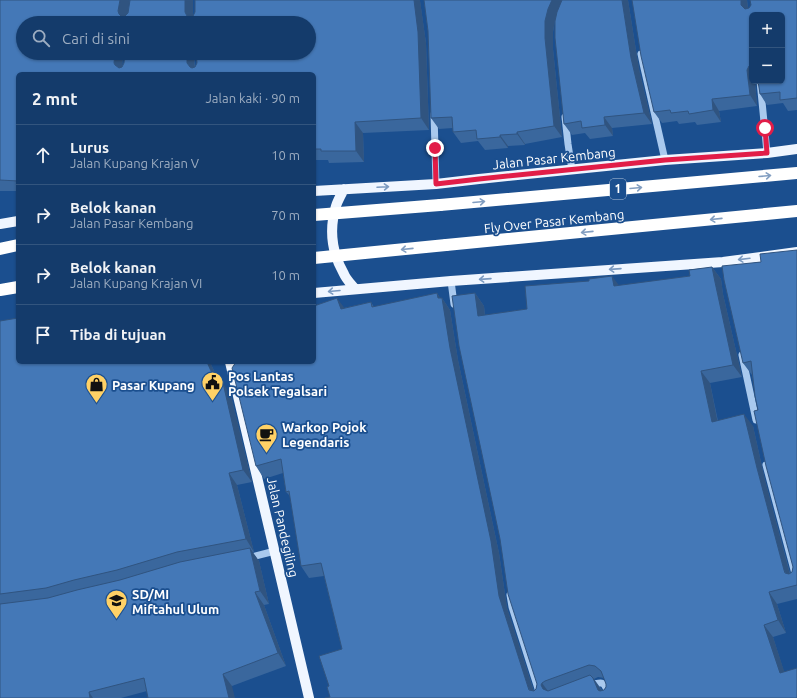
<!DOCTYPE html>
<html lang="id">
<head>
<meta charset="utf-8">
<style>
  :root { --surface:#143b6b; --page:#1d4271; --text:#f1f3f6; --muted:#9dadc1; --line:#33557e }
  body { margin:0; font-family:Ubuntu,sans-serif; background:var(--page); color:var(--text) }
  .controls { position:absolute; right:12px; top:12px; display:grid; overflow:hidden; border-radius:6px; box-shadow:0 1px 3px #0004 }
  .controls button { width:36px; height:36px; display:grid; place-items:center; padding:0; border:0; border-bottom:1px solid var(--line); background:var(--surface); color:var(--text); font:20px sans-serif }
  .stop { position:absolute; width:12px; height:12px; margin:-9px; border:3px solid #e11d48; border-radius:50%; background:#fff }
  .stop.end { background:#e11d48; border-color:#fff; box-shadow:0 1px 4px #0008 }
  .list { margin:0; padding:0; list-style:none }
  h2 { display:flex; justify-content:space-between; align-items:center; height:52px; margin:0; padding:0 16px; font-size:17px }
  h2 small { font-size:13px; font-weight:400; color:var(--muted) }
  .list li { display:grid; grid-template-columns:26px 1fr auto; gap:12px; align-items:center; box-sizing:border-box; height:60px; padding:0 16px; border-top:1px solid var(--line) }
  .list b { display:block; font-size:15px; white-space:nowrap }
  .list p { margin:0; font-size:13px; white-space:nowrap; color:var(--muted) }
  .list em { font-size:13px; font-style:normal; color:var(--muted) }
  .icon { flex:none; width:22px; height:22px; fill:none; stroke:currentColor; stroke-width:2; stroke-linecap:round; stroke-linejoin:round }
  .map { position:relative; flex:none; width:797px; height:698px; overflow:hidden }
  .search { position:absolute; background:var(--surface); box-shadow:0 1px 3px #0004; left:16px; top:16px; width:300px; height:44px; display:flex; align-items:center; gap:10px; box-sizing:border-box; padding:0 14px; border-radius:22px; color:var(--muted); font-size:15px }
  .panel { position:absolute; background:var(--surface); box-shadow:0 1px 3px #0004; left:16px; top:72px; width:300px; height:292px; border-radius:6px }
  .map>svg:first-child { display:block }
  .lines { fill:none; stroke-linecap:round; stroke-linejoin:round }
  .minor { stroke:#a9c9ee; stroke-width:7 }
  .major { stroke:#f0f6ff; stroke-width:10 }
  .highway { stroke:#fff; stroke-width:12 }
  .highway-bridge { stroke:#fff; stroke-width:12 }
  .wall { fill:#3a679d; fill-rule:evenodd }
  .shaded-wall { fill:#305480 }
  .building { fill:#4478b7; stroke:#305480; fill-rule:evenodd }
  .oneway { stroke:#829ec1 }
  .oneway2 { stroke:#7b9ac1 }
  .route { stroke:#e11d48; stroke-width:5 }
  .labels { text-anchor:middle; stroke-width:3.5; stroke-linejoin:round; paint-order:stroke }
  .shield { fill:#1b4f8f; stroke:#bbcadd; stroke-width:1 }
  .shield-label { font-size:12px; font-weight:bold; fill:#fff }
  .street-label { font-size:13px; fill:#fff; stroke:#1b4f8f }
  .poi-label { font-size:13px; font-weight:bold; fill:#fff; stroke:#1b4f8f; text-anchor:start }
</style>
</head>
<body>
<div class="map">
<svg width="797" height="698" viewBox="0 0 797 698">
  <rect width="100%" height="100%" fill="#1b4f8f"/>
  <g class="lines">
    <path class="minor" d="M641 54 644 68 665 160
      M760 81 767 153
      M434 114 436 184
      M565 117 568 144 572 170
      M451 281 454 304
      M742 355 756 420
      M766 465 797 581
      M248 558 275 551
      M510 595 512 607 541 698
      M588 686C605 680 604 682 610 698"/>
    <path class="major" d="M344 189C341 195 338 200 336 206 329 229 332 253 344 274 346 279 351 284 355 289
      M314 191 436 184 479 179 665 160 767 153 797 149
      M0 224 18 221
      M314 293 451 281 723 262 797 252
      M230 362 309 698"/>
    <path class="highway" d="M440 205 797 173
      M446 245 797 211
      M0 249 18 245
      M0 290 18 287"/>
    <path class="highway-bridge" d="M314 215 440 205
      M314 258 446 245"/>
  </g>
  <path class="wall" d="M0 0H130L128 14 193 0V16L420 1 426 43 429 130 363 133 364 162 329 163 328 160H314V74H18V191H0ZM23 23H309L195 67 194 53H125L124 63 122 66 123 53H23Z
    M424 0H628L639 69 652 124 612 128 613 136 590 139 585 133 572 135 564 124 555 20 553 32V49L562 137 525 144V145L508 146V148L485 150 478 141 461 143 453 132V128L439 129 431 118 428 31Z
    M632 0H747L748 8 797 0V110L788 111 783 103 767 105 760 94 752 15V81H755L757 106 719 111 721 122 697 125 695 122 679 124 677 121 662 123 654 112Z
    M797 250V599L777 604 786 633 773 637 784 672 797 698 330 697 329 686 342 649 324 576 309 578 301 566 290 496 286 492 283 473 264 479 256 466 344 308 371 302 374 307 437 293 440 298H442L450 310 458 360 499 553 507 608 534 691 536 689 537 684 475 293 484 306 485 315 527 309 619 286 690 276 712 267 721 279 723 294 742 377 710 383 718 421 753 426 765 480 790 573 792 572 793 567 758 410 752 375 743 363 761 262ZM598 677 604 678 606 684V687L604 690H602L594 679Z
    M0 321 210 362 221 386 231 396 252 482 237 485 254 552H252L259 561 269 604 264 605 286 666 232 686 147 691 121 698H0Z"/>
  <path class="shaded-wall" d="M120 0H130L126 22 119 14 118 11Z
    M185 0H193V23H192L185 12Z
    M414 0H420L426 43 429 130 421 118Z
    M552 0H565L555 20 553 32V49L562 137 554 126 545 38V21L548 9Z
    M622 0H628L639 69 652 124 644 113 631 58Z
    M741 0H747L749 16 743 7 741 5Z
    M115 53H123L122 74 115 65 114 63Z
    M187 53H194L195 74 187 63Z
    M749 66 752 70V81H755L757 106 750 95 747 70Z
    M712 99 719 111 721 122 713 110Z
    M604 117 612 128 613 136 605 125Z
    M355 122 363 133 364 162 356 151Z
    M517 132 525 144V145L517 134Z
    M500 135 508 146V148L500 137Z
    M712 267 721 279 723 294 742 377 733 365 715 282Z
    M612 276 621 288 614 286Z
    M437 293 442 301V298L450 310 458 360 499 553 507 608 536 698 528 687 499 596 450 348Z
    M475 293 484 306 486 328 478 316Z
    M337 298 346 310 341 309Z
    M207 362H210L226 397 223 383 231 396 252 482 243 470 219 389Z
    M701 371 710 383 720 434 712 422Z
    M744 414 753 426 765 480 792 582 784 570 757 468Z
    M229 473 237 485 254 552 246 539Z
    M250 548 259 561 269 604 260 591Z
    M255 592 264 605 286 666 278 653Z
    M769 592 777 604 786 633 778 620Z
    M764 625 773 637 789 686 780 673Z
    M223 674 232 686 235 698H229Z
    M593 678 602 691 605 698 598 690Z
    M542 683 551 695 543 689 541 685Z
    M89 692 93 698H90Z"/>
  <path class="building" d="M0 0H120L118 11 119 14 122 17 125 16 128 13 130 0H185V12L187 16 190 17 193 16 195 12V0H414L418 32 421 118 355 122 356 151H321V149H314V74H18V181L0 180ZM23 23H309V53H196L197 63 195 67 192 68 190 67 187 63V53H125L124 63 122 67 119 68 115 65 114 63 115 53H23Z
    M424 0H552L548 9 545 21V38L554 126 517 132V134L500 135V137L477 139 476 130 453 132 452 117 431 118 428 31Z
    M562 0H622L631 58 644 113 604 117 605 125 582 128 581 121 564 124 555 38V21L557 12Z
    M632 0H741V5L745 9 749 8 751 5 750 0H797V98L780 100V92L760 94 758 81H782V15H752V65L749 66 747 70 750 95 712 99 713 110 689 114 688 111 671 113 670 110 654 112 641 56Z
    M797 250V585L769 592 778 620 764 625 780 673 797 668V698H325L330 697 327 687 329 686 319 656 342 649 321 563 301 566 289 491 286 492 281 459 256 466 232 368 236 362H314V306L337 298 341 309 371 302 372 307 437 293 438 298H442L450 348 491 541 499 596 528 687 529 690 534 691 536 689 537 684 508 594 500 539 459 346 452 296 475 293 478 316 527 309 525 286 589 281V279L612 276 614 286 690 276 689 270 712 267 715 282 733 365 701 371 712 422 744 414 757 468 784 570 785 573 789 574 792 572 793 567 766 466 754 411 758 410 755 396 751 361 743 363 724 280 722 266 761 262 760 254ZM589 665 595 666 601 671 606 684V687L604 690 600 691 598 690 593 678 590 675 548 691 543 689 541 685 542 683 545 681Z
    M18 318V362H207L219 389 223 383 243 470 229 473 246 539 177 552 117 570 74 580 46 588 0 594V321Z
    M250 548 260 591 255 592 278 653 223 674 229 698H148L144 678 89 692 90 698H0V604L48 598 77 590 120 580 180 562Z"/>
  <defs><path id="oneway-shaft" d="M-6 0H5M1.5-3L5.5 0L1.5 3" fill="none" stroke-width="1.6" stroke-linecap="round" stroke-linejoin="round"/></defs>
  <g class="oneway">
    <use href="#oneway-shaft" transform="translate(765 176) rotate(-5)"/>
    <use href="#oneway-shaft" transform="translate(636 188) rotate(-5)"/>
    <use href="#oneway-shaft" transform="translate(479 202) rotate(-5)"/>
    <use href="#oneway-shaft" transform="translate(716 219) rotate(174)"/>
    <use href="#oneway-shaft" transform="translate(587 232) rotate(174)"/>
    <use href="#oneway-shaft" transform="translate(407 249) rotate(174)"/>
  </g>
  <g class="oneway2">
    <use href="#oneway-shaft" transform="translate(383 187) rotate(-3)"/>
    <use href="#oneway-shaft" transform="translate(744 259) rotate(173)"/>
    <use href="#oneway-shaft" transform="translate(615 269) rotate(176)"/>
    <use href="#oneway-shaft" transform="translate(485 279) rotate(176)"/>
    <use href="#oneway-shaft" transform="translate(334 291) rotate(175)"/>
  </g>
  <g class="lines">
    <path class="route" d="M435 148 436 184 479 179 665 160 767 153 765 128"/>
  </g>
  <defs>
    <symbol id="civic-pin" viewBox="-11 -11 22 30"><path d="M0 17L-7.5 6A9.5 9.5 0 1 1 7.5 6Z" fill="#ffd166" stroke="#1b4f8f"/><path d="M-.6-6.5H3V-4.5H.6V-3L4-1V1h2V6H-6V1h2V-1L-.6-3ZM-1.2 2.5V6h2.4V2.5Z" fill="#111"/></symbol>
    <symbol id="shop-pin" viewBox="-11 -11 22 30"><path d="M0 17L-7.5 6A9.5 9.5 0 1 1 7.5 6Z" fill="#ffd166" stroke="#1b4f8f"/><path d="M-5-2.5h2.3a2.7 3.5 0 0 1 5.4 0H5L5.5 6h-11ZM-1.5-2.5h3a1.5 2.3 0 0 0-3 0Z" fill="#111"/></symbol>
    <symbol id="cafe-pin" viewBox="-11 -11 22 30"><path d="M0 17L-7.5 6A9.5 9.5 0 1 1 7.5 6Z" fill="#ffd166" stroke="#1b4f8f"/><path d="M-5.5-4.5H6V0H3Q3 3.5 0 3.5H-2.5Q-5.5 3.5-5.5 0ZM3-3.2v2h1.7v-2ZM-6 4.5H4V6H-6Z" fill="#111"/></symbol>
    <symbol id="school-pin" viewBox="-11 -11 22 30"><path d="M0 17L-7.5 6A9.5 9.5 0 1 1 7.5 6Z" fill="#ffd166" stroke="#1b4f8f"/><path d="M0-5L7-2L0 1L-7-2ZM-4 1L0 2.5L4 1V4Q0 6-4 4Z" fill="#111"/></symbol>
  </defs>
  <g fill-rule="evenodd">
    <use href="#civic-pin" x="200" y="370" width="25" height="34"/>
    <use href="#shop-pin" x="84" y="372" width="25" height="34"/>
    <use href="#cafe-pin" x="254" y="422" width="25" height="34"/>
    <use href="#school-pin" x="104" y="588" width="25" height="34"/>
  </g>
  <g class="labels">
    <rect class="shield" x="610" y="179" width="16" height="20" rx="3"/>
    <g class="shield-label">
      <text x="618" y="193">1</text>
    </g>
    <g class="street-label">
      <text transform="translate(554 158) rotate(-6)" y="5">Jalan Pasar Kembang</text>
      <text transform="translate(554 221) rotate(-6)" y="5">Fly Over Pasar Kembang</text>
      <text transform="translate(283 527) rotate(77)" y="5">Jalan Pandegiling</text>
    </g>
    <g class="poi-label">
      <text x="228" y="381">Pos Lantas<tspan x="228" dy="15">Polsek Tegalsari</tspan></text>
      <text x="112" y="390">Pasar Kupang</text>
      <text x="282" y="432">Warkop Pojok<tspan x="282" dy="15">Legendaris</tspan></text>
      <text x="132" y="599">SD/MI<tspan x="132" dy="15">Miftahul Ulum</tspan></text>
    </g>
  </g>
</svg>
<div class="controls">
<button>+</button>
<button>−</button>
</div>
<div class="stop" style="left:765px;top:128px"></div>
<div class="stop end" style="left:435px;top:148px"></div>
<div class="search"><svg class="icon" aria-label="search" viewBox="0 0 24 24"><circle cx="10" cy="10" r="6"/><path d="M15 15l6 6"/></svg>Cari di sini</div>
<section class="panel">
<h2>2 mnt<small>Jalan kaki · 90 m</small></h2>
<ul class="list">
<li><svg class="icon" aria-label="ahead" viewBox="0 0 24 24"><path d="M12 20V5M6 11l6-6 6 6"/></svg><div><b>Lurus</b><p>Jalan Kupang Krajan V</p></div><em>10 m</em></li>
<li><svg class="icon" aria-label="right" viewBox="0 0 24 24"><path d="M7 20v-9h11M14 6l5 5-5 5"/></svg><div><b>Belok kanan</b><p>Jalan Pasar Kembang</p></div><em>70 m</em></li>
<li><svg class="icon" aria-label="right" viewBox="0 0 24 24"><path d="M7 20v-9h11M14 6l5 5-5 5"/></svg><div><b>Belok kanan</b><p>Jalan Kupang Krajan VI</p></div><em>10 m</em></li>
<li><svg class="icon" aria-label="arrive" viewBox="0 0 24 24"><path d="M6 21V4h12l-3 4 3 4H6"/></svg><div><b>Tiba di tujuan</b></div></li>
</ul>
</section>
</div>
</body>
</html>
